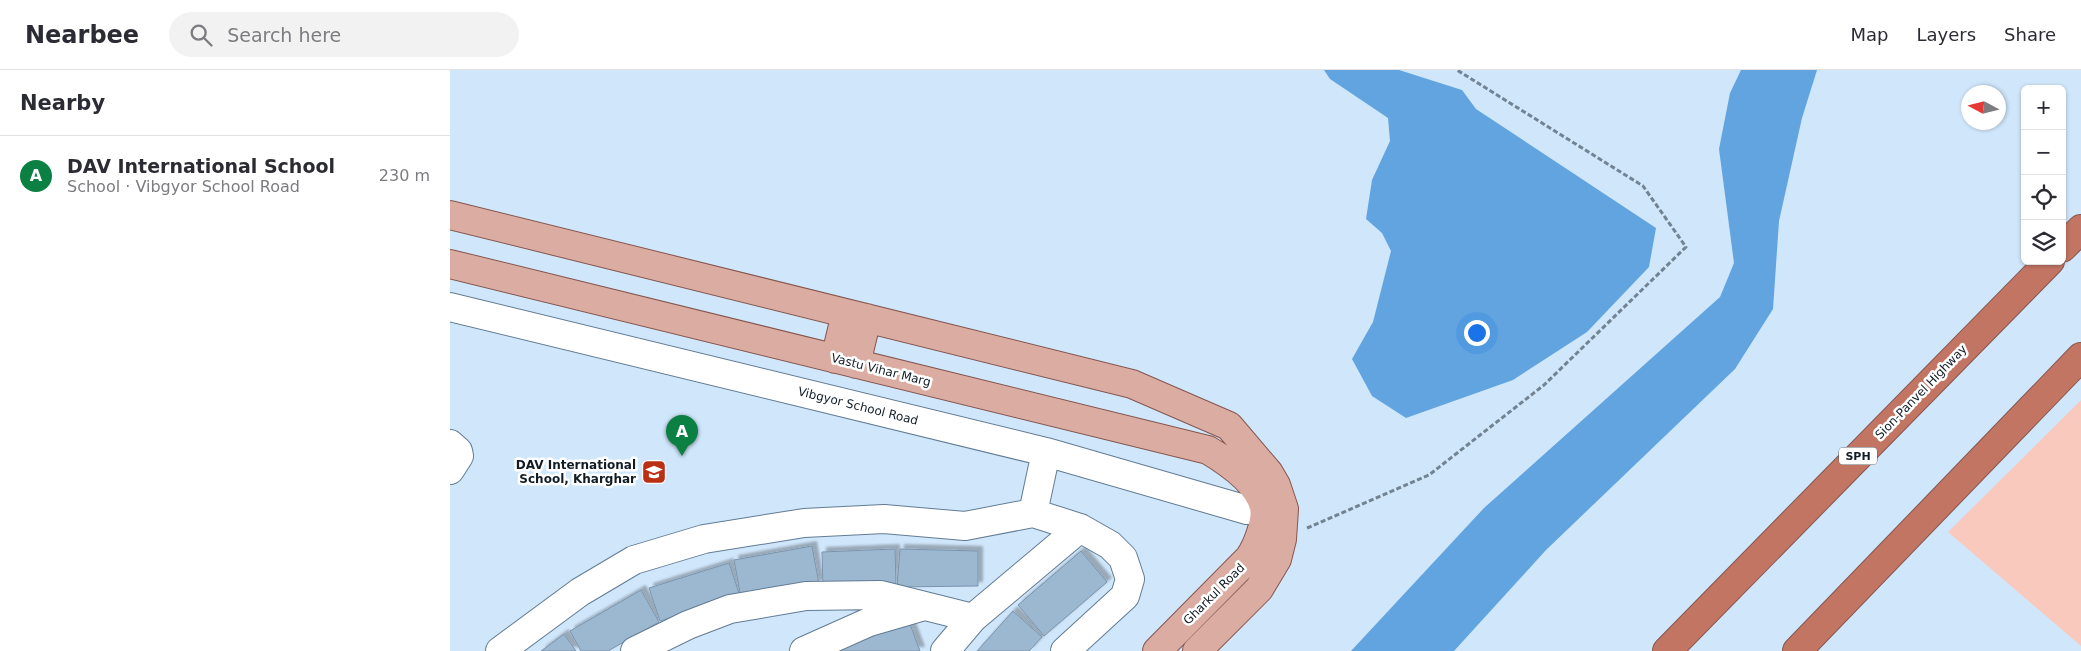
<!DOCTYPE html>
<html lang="en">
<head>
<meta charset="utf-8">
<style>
  :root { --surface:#fff; --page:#f2f2f3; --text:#2b2b33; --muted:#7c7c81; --line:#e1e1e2; --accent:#0b8043 }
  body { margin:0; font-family:"DejaVu Sans",sans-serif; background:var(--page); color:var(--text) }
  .controls { position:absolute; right:15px; top:15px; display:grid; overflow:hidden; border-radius:8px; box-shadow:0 1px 4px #0004 }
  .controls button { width:45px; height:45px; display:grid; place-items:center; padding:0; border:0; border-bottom:1px solid var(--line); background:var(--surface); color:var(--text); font:25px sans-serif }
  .compass { position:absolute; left:1511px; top:15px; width:45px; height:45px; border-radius:50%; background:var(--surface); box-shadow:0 1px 4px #0004; rotate:277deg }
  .you { position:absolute; left:1026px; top:262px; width:18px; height:18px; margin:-12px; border:4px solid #fff; border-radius:50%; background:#1a73e8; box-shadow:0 0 0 8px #1a73e833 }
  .badge { display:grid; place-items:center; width:32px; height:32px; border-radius:50%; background:var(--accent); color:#fff; font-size:16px; font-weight:700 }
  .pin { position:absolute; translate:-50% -41px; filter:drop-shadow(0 1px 2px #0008) }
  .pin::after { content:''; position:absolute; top:26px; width:18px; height:15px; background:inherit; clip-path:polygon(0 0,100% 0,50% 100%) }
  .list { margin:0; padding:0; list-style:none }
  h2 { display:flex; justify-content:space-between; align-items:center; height:65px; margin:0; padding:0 20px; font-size:21px }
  h2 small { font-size:16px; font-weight:400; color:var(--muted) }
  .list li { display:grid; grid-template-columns:32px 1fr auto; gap:15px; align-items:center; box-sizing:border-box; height:80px; padding:0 20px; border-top:1px solid var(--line) }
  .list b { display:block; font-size:19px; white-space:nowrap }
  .list p { margin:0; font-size:16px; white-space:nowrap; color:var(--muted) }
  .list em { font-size:16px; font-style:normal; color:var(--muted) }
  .icon { flex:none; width:28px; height:28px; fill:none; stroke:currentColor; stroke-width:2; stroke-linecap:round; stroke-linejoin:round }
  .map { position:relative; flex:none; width:1631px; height:581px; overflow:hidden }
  header { display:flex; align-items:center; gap:30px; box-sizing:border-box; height:70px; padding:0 25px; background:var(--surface); border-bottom:1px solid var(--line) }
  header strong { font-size:24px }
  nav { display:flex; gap:28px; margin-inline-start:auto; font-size:18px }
  .search { width:350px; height:45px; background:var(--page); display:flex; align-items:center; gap:12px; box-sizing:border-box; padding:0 18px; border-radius:28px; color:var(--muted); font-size:19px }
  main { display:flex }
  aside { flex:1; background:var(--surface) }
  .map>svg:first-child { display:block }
  .green { fill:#fac9be }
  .water { fill:#61a4df }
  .building { fill:#9cb7d0; stroke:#7a94ac; filter:url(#shadow) }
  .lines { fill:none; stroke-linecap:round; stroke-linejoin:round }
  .street-casing { stroke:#627c93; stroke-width:30 }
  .primary-casing { stroke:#85564e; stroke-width:30 }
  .highway-casing { stroke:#85564e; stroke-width:30 }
  .path { stroke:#728392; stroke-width:3; stroke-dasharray:5 2.5; stroke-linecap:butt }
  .street { stroke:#fff; stroke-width:28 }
  .primary { stroke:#dbaca2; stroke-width:28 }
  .highway { stroke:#c37564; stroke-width:28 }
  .labels { text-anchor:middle; stroke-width:5; stroke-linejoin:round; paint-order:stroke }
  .shield { fill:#fff; stroke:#586066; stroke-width:1 }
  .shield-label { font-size:11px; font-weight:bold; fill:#111c25 }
  .street-label { font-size:12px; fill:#111c25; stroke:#fff }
  .poi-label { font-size:12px; font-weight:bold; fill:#111c25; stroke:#fff; text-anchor:end }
</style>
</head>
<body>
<header>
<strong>Nearbee</strong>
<div class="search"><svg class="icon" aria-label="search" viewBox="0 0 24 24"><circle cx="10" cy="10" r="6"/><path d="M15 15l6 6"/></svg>Search here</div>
<nav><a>Map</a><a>Layers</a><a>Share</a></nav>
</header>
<main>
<aside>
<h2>Nearby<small></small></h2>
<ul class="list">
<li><span class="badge">A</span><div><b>DAV International School</b><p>School · Vibgyor School Road</p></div><em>230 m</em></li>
</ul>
</aside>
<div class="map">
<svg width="1631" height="581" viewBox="0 0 1631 581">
  <defs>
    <filter id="shadow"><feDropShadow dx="4.5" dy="-4.5" stdDeviation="1" flood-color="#0004"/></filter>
  </defs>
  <rect width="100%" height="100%" fill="#d0e6fb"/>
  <path class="green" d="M1631 330V576L1498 462Z"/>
  <path class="water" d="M874 0H949L1012 20 1026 39 1206 158 1199 197 1137 262 1063 310 956 348 922 326 902 289 923 252 941 181 932 163 916 149 922 110 940 71 938 48 880 9Z
    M1291 0H1367L1352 48 1329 151 1323 239 1285 299 1096 480 1004 581H901L1034 438 1270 227 1284 193 1269 79 1280 23Z"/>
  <path class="building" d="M362 476 369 514 291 528 284 490Z
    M445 479 446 514 373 517 372 482Z
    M450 479 528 481V516L447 517Z
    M631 481 657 512 594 566 568 535Z
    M279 493 290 526 210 551 199 518Z
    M191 520 209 552 158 581H131L120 561Z
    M563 541 592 567 579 581H527Z
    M457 546 470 581H392L389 576Z
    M114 564 126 581H91Z"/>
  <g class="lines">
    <defs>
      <path id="street" d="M0 237 596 382 797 440 814 437
        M0 374 8 381 9 386 0 400
        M596 382 583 443 630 458 660 475 673 488 680 509 675 526 615 581
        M50 581 130 522 184 490 254 469 354 453 434 449 515 456 583 443
        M185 581 238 555 280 539 356 526 431 525 523 548
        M354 581 419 552 474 536
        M495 581 523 548 630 458"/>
      <path id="primary" d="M0 145 682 314 779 356 819 403 826 415 834 439 832 469 827 489 809 519 747 581
        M0 194 758 380C778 392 808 412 814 437 817 451 807 477 799 488L707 581
        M385 289 396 243
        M406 294 417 248"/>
      <path id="highway" d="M1612 178 1631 159
        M1217 581 1600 191
        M1347 581 1631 287"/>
    </defs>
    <use href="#street" class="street-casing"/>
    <use href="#primary" class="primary-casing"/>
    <use href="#highway" class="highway-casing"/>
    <path class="path" d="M857 458 979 405 1094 315 1236 177 1193 116 1007 0"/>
    <use href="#street" class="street"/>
    <use href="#primary" class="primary"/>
    <use href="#highway" class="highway"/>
  </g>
  <defs>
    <symbol id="school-square" viewBox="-11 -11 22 22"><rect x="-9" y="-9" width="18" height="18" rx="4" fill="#bb2f15" stroke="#fff"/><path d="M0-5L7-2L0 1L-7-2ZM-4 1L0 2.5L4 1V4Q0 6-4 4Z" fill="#fff"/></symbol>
  </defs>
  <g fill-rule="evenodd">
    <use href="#school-square" x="190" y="388" width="28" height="28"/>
  </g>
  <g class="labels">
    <rect class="shield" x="1389" y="377.5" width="38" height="17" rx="4"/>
    <g class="shield-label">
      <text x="1408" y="390">SPH</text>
    </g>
    <g class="street-label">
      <text transform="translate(431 300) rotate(14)" y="4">Vastu Vihar Marg</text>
      <text transform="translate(1471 322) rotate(-46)" y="4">Sion-Panvel Highway</text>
      <text transform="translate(408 336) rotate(14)" y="4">Vibgyor School Road</text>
      <text transform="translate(764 524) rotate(-45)" y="4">Gharkul Road</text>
    </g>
    <g class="poi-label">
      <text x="186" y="399">DAV International<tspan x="186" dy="14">School, Kharghar</tspan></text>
    </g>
  </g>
</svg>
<div class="controls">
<button>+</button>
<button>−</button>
<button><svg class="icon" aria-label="locate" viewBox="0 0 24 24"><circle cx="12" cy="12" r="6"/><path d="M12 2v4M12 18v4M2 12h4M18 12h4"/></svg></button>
<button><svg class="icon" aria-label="layers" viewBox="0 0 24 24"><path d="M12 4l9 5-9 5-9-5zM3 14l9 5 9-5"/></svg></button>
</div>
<svg class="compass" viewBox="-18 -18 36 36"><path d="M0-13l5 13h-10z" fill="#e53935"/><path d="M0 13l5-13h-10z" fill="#7c7c81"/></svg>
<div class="you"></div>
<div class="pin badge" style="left:232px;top:386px">A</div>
</div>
</main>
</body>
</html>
